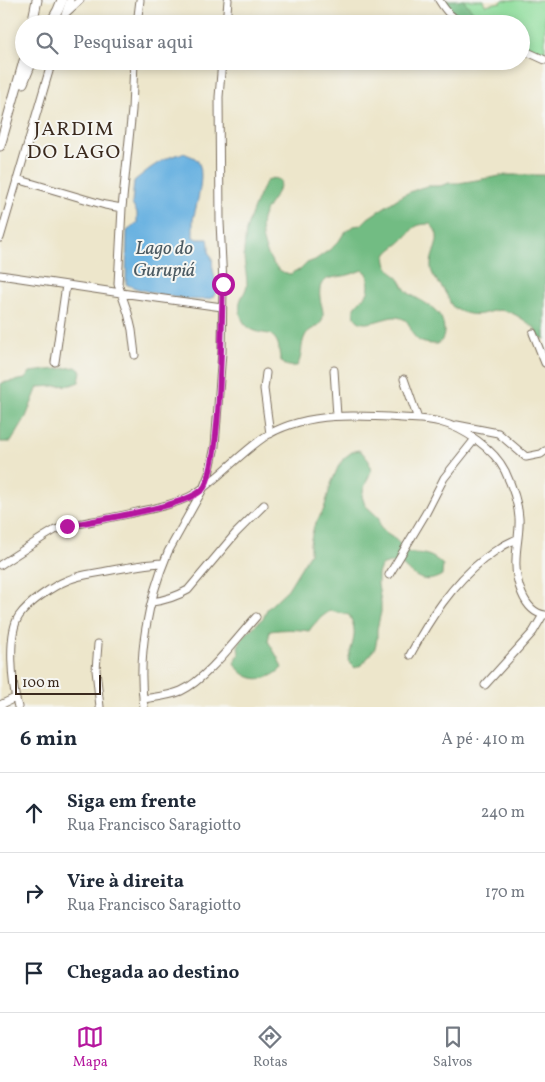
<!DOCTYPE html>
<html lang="pt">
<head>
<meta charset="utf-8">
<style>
  :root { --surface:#fff; --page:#f2f2f3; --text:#1f2937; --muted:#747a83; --line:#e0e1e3; --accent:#b5179e }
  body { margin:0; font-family:Vollkorn,serif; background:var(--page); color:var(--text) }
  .scale { position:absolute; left:15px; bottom:12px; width:86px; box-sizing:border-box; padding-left:5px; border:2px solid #3b2a1e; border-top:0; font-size:14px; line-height:18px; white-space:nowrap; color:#3b2a1e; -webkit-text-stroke:4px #f6f6f2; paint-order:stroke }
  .stop { position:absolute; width:15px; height:15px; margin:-11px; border:4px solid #b5179e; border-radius:50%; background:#fff }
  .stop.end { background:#b5179e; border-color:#fff; box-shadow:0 1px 5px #0008 }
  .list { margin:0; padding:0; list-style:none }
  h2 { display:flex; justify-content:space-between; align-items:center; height:65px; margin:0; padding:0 20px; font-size:21px }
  h2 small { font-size:16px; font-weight:400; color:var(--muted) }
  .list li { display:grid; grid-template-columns:32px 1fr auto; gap:15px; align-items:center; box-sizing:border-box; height:80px; padding:0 20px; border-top:1px solid var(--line) }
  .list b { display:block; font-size:19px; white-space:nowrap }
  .list p { margin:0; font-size:16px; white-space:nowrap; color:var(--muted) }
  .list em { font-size:16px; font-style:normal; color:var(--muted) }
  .icon { flex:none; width:28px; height:28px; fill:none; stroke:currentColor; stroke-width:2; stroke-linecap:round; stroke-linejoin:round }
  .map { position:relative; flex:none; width:545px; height:707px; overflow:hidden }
  .search { position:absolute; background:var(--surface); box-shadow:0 2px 8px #0003; left:15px; right:15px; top:15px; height:55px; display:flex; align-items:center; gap:12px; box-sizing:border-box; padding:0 18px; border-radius:28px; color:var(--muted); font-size:19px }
  .sheet { height:305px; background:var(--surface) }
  nav { display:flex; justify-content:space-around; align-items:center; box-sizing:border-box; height:70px; border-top:1px solid var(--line); background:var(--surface); font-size:14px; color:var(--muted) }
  nav a { display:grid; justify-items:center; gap:2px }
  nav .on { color:var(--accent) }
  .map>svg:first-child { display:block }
  .green { fill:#8edd9b; stroke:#64845c }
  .forest { fill:#72bc83; stroke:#567350 }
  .water { fill:#6ab2e1; stroke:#526e80 }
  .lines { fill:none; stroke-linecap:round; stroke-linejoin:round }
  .minor-casing { stroke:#796c5b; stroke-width:9 }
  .major-casing { stroke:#796c5b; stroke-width:11 }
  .minor { stroke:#fff; stroke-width:7 }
  .major { stroke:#fff; stroke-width:9 }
  .route { stroke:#b5179e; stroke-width:6 }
  .labels { text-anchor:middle; stroke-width:4; stroke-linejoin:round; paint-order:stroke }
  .water-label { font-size:19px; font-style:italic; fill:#4b5a62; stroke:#f6f6f2 }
  .quarter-label { font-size:20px; letter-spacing:1px; fill:#3b2a1e; stroke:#f6f6f2 }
</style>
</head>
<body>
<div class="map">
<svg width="545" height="707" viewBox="0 0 545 707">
  <rect width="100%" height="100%" fill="#f6f6f2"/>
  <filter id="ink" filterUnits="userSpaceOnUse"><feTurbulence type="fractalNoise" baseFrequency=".02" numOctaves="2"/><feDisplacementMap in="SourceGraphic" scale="10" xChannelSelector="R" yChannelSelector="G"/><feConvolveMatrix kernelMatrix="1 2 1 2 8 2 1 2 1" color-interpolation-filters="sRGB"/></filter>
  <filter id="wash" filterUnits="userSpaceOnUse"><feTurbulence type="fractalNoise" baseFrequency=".0096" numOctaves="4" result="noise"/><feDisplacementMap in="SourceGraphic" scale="20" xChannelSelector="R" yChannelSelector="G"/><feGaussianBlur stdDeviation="1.12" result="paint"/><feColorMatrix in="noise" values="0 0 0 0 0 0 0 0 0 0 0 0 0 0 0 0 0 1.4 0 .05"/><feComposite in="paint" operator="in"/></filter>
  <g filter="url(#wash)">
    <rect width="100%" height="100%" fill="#ede6cb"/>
    <path class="green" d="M463 0H483L485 5 501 2 503 0H545V57L521 46V24H484Z"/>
    <path class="forest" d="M442 0H463L484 24C461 24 455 18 442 0Z
      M506 175H545V339C539 337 536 335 535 328 526 322 516 313 505 311 497 309 490 312 482 314 474 316 460 313 453 307 449 303 449 298 446 294 442 285 431 277 431 267 430 251 446 238 430 224 411 224 414 230 402 241 398 245 387 251 386 256 383 265 394 273 399 279 403 284 404 290 410 294 425 304 444 309 444 331 444 337 442 341 438 344 430 344 421 344 416 338 408 331 413 319 396 317 384 316 358 333 354 314 352 305 364 299 368 292 370 285 368 279 367 273L363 270C358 271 353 274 348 275 334 279 317 274 320 298 321 305 325 313 322 321 318 328 308 329 305 336 300 346 303 357 297 366 293 366 287 367 284 364 278 360 280 350 278 344 276 339 274 337 270 334 261 333 248 331 243 321 240 315 238 306 241 299 243 294 246 291 247 285 247 273 243 261 244 250 245 244 245 237 246 231 248 222 261 187 267 181 271 177 277 178 281 181 279 196 266 204 262 219 258 236 270 274 291 274L295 271 300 270 307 263 315 260 332 248 339 241 344 233 353 226 361 225 368 218 403 195 420 188 428 186H440L449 183H459Z
      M76 367 81 371 79 382 71 385 38 387 26 417 11 442H0L1 383 25 379 30 372Z
      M358 450 362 452 369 461 371 471 364 488 362 496 365 505 379 518 380 527 387 534 395 539 409 553C423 553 432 554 443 565L442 575C424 586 414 576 400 563H390L381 566 378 574V585L381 602V612L377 629V639L375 648 363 664 355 668 348 661C352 642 359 633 349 615L330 611C321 617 315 622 309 631 296 629 283 629 270 631L268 641 278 658 282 668C266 684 245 682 234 663L239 654 238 646 243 637 264 617 267 609 288 589 310 553V543L314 526 324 509 331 484 338 467 344 458 352 452Z"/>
    <path class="water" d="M184 153C187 155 192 156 195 158 208 168 196 206 193 220 193 226 193 231 193 237L198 239H208C209 243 209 246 209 251 210 258 209 251 212 258 213 261 212 266 213 269 214 277 219 289 214 296 206 307 137 291 126 284L127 231 137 223V213L132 204 134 181C150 168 163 157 184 153Z"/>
  </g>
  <g filter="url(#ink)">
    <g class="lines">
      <defs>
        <path id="minor" d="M439 0C447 13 451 17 465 24
          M67 12 80 0
          M62 24 70 0
          M137 24 140 0
          M226 24 228 0
          M521 49 545 60
          M134 61 132 110 122 208 118 284 128 313 132 330 135 355
          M17 179 105 205 122 208
          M0 238 52 61
          M0 275 121 293 222 307
          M533 333 545 363
          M55 362 66 285
          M334 370 337 416
          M266 373 264 389 270 434
          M404 379 418 419
          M457 425 498 433 526 457 541 454 545 451
          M0 565 45 536 55 530 67 526C92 521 117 517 141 511 157 508 174 504 189 497 200 492 209 483 219 475 235 461 251 445 269 434 309 412 358 415 402 418 415 419 428 419 440 422 464 428 494 449 505 471 512 486 518 501 519 518 520 532 516 546 516 560 515 579 523 612 545 615
          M389 575 426 513 444 478 475 439
          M152 602C166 600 176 597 188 590L236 533 264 505
          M98 644 96 670 100 707
          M410 655C429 620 452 584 484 559 489 556 494 551 500 548 505 544 511 542 517 539
          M485 685 533 632 543 615
          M143 699C155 697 169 696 181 691 206 680 237 638 256 617
          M0 705 15 698
          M18 707C12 687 7 634 19 616 29 602 53 586 68 580 79 575 91 574 102 572 123 568 143 564 163 563
          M144 707C137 655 148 600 168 552L203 489 209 474 215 446 222 352 223 284 220 222 219 97 222 61"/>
        <path id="major" d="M32 24 37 0
          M50 24 58 10 62 0
          M23 83 32 61
          M0 146 24 61"/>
      </defs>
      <use href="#minor" class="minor-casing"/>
      <use href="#major" class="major-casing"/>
      <use href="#minor" class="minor"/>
      <use href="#major" class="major"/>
    </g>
  </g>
  <g class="lines" filter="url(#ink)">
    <path class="route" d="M67 526C102 519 137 514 171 504 181 501 194 497 202 490 222 471 221 318 223 284"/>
  </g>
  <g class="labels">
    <g class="water-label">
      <text x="164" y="254">Lago do<tspan x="164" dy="22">Gurupiá</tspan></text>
    </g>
    <g class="quarter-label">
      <text x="74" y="135">JARDIM<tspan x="74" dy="23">DO LAGO</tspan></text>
    </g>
  </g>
</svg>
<div class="scale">100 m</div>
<div class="stop" style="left:223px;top:284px"></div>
<div class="stop end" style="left:67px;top:526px"></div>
<div class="search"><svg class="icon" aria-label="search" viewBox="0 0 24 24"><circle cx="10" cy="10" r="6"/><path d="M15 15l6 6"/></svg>Pesquisar aqui</div>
</div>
<section class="sheet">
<h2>6 min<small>A pé · 410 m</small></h2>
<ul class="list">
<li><svg class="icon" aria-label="ahead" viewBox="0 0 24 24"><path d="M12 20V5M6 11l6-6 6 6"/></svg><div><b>Siga em frente</b><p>Rua Francisco Saragiotto</p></div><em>240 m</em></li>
<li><svg class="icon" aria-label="right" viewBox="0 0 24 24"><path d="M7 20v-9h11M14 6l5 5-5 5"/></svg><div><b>Vire à direita</b><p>Rua Francisco Saragiotto</p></div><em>170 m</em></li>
<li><svg class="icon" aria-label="arrive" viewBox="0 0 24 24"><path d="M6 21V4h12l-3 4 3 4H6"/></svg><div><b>Chegada ao destino</b></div></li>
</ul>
</section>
<nav>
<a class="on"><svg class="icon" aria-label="map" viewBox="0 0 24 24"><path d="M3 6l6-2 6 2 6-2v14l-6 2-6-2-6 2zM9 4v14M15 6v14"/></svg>Mapa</a>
<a><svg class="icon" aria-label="directions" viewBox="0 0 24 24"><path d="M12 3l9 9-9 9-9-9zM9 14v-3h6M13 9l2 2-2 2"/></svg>Rotas</a>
<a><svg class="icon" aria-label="saved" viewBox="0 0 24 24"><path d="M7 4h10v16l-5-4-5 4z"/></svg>Salvos</a>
</nav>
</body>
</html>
